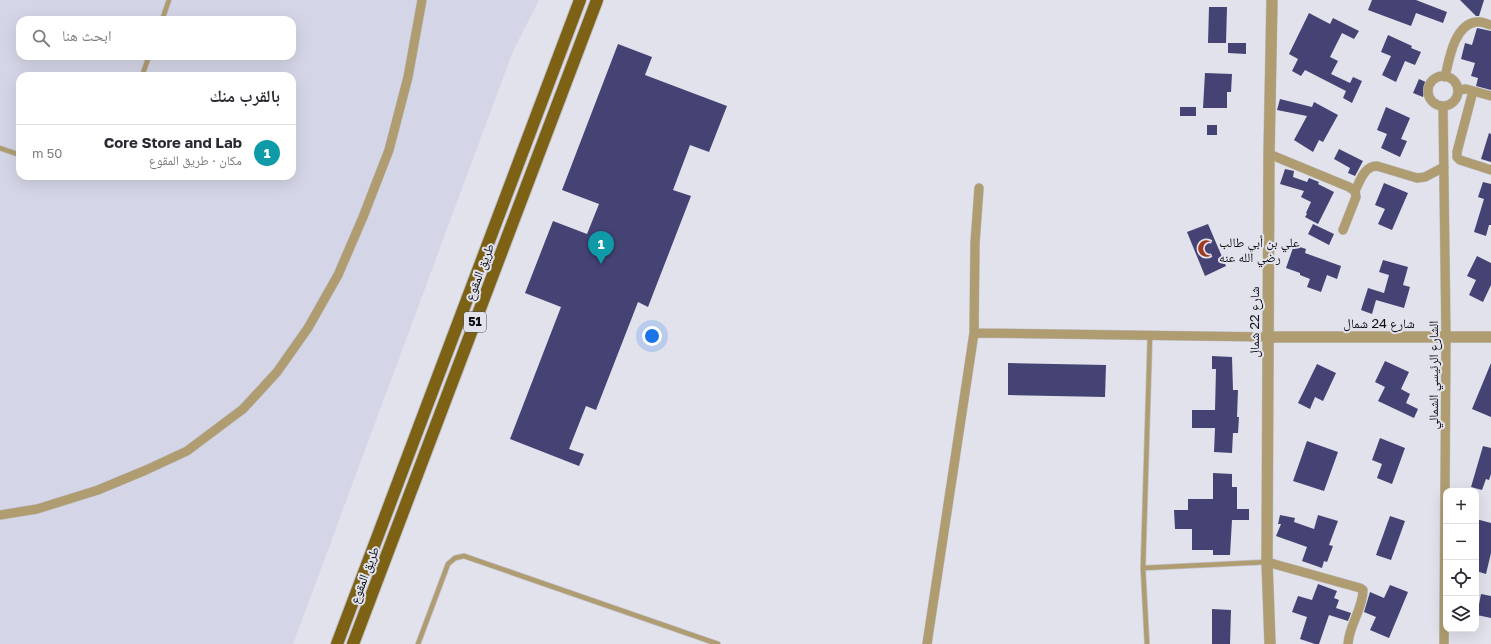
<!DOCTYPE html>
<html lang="ar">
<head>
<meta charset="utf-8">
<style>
  :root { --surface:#fff; --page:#f2f2f3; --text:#2b2b33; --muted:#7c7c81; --line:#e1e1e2; --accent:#a23921 }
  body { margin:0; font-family:"Golos Text","Noto Naskh Arabic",sans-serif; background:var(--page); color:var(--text); direction:rtl }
  .controls { position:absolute; right:12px; bottom:12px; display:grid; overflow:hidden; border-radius:8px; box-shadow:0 4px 16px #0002 }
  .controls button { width:36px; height:36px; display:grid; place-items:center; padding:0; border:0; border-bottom:1px solid var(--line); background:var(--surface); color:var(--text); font:20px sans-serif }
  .you { position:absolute; left:652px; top:336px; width:14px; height:14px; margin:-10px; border:3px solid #fff; border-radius:50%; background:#1a73e8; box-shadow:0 0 0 6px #1a73e833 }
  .badge { display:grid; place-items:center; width:26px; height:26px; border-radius:50%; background:var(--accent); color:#fff; font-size:13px; font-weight:700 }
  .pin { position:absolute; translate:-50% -33px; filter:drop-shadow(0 1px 2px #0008) }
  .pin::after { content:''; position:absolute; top:21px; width:14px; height:12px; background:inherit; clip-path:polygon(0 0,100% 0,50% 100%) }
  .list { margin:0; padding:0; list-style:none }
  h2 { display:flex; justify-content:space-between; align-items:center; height:52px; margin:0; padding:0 16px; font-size:17px }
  h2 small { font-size:13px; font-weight:400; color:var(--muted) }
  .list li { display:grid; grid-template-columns:26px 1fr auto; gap:12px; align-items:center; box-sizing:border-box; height:56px; padding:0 16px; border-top:1px solid var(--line) }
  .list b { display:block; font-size:15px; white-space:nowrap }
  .list p { margin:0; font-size:13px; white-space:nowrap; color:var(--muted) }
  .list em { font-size:13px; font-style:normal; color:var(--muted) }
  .icon { flex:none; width:22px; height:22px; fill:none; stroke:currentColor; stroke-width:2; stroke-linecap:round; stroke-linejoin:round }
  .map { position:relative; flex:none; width:1491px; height:644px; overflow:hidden; direction:ltr }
  .search { position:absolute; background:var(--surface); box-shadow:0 4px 16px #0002; left:16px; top:16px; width:280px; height:44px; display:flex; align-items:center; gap:10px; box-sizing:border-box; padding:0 14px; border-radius:12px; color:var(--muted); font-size:15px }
  .panel { position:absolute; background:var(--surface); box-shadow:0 4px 16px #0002; left:16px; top:72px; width:280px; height:108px; border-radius:12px; direction:rtl }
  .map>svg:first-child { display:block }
  .built { fill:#d4d5e6; fill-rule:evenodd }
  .building { fill:#444374 }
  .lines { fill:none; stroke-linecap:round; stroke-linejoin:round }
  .service-casing { stroke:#c0c0c9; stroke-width:6 }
  .minor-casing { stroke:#c0c0c9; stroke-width:10 }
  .tertiary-casing { stroke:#c0c0c9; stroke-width:12 }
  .primary-casing { stroke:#c0c0c9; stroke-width:14 }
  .service { stroke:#af9d71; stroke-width:4.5 }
  .minor { stroke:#af9d71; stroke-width:9 }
  .tertiary { stroke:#af9d71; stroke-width:11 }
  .primary { stroke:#7d6215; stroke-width:12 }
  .labels { text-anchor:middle; stroke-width:4; stroke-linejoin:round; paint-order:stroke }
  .shield { fill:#e1e2ec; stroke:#4f4f55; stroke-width:1 }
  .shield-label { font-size:12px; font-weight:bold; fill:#101014 }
  .poi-label { font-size:13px; fill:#101014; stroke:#e1e2ec; text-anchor:start }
  .street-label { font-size:13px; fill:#101014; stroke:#e1e2ec }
</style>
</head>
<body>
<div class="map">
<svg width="1491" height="644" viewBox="0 0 1491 644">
  <rect width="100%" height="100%" fill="#e1e2ec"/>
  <path class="built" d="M0 0H539L513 51 293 644H0ZM20 20H292V56H20ZM20 76H292V176H20Z"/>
  <path class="building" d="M1372 0H1416L1447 12 1443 23 1416 13 1411 26 1368 10Z
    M1460 0H1484L1479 16H1476Z
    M1209 7H1227L1226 43H1208Z
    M1309 13 1330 24 1333 18 1359 31 1354 39 1342 33 1330 57 1338 61 1331 74 1350 83 1353 77 1362 81 1352 103 1343 98 1346 91 1305 70 1301 76 1292 71 1298 59 1289 54Z
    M1477 28 1491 31V90L1476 86 1478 78 1471 76 1475 63 1461 59 1465 43 1472 45Z
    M1388 35 1412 46 1411 48 1421 52 1415 65 1405 61 1396 82 1382 75 1391 56 1381 52Z
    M1228 43H1246V54L1228 53Z
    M618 44 652 57 645 75 727 106 709 152 690 145 673 190 691 196 648 307 638 302 596 410 586 406 569 449 584 454 579 466 510 439 561 307 525 293 553 221 587 234 599 204 562 190Z
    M1205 73 1232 74 1231 92H1227V108H1203Z
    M1419 79 1428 83 1423 97 1413 93Z
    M1280 99 1312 107 1314 102 1338 115 1323 142 1319 140 1313 152 1294 140 1307 116 1277 110Z
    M1180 107H1196V116H1180Z
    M1386 107 1410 118 1401 139 1407 141 1400 157 1381 148 1387 134 1377 130Z
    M1207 125H1217V135H1207Z
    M1489 133 1491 134V162L1481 159Z
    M1339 149 1363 161 1355 176 1348 173 1350 168 1334 159Z
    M1285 169 1294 171 1293 177 1307 182 1309 178 1319 182 1318 184 1334 192 1318 224 1305 217 1307 214 1306 213 1311 202 1301 197 1304 191 1280 184Z
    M1483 182 1491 184V225H1489L1486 236 1474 232 1484 199 1478 197Z
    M1384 183 1408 193 1392 230 1378 224 1385 209 1375 205Z
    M1208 224 1226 266 1205 276 1187 232Z
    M1313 224 1334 234 1329 245 1308 234Z
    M1294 245 1306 249 1305 253 1341 266 1337 279 1327 275 1321 292 1307 287 1310 279 1300 275V273L1286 268Z
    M1477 256 1491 263V285L1483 302 1469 295 1476 280 1467 276Z
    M1383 260 1408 267 1403 285 1410 287 1404 308 1376 300 1372 314 1361 310 1368 288 1384 293 1389 275 1379 272Z
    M1212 356 1232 357 1233 390H1238L1237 417H1239L1238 433H1233L1232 453 1214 452 1215 428H1192V410H1215L1216 369H1212Z
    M1385 361 1409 372 1401 389 1410 394 1406 403 1418 409 1414 418 1378 401 1385 387 1375 382Z
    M1008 363 1106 365 1105 397 1008 395Z
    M1491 363V417L1472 409Z
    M1317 364 1336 373 1323 401 1315 397 1310 409 1298 403Z
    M1380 438 1405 448 1392 484 1377 478 1382 464 1372 460Z
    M1307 441 1338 452 1324 491 1293 481Z
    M1483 446 1491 448V474L1489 480 1486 479 1482 490 1471 487Z
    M1213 473 1232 474V487H1237V509H1249V520H1232L1230 555H1213V550H1192V529H1175L1174 510H1188V499H1213Z
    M1280 515 1295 518 1294 522 1314 529 1318 515 1338 521 1329 545 1333 546 1327 562 1324 561 1322 568 1302 561 1307 547 1276 536 1281 524H1278Z
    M1390 516 1405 521 1391 560 1376 555Z
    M1476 519 1491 523V553L1486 574 1476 571Z
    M1318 584 1337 591 1334 598 1339 600 1336 608 1351 613 1348 621 1329 615 1319 644H1315L1300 639 1307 617 1292 612 1298 596 1312 600Z
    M1390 585 1408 592 1389 638 1370 630 1376 617 1364 612 1370 592 1384 598Z
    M1481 594 1491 596V618L1477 615Z
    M1212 609 1231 610 1230 644H1212Z"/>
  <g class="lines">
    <defs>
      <path id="service" d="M162 20 169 0
        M142 76 149 56
        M0 148 20 155
        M1143 568 1267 562
        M418 644 448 564 455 558 464 556 718 644
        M1147 644 1143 568 1150 335"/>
      <path id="minor" d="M1428 91a15 15 0 1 1 30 0a15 15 0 1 1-30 0Z
        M1445 77C1449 60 1454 25 1476 22 1480 21 1487 24 1491 25
        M1458 90 1466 89 1491 96
        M1473 91 1457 152V157L1460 160 1491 170
        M1443 106 1446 337 1444 644
        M1269 154 1349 187 1355 191 1356 197 1343 230
        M1355 191C1360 181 1364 166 1377 166L1417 178 1425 177 1444 167
        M974 333 1268 337
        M0 515 37 509 98 490 146 470 187 451 243 409 277 372 308 328 338 275 363 217 389 150 408 77 422 0
        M1267 562 1360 588 1363 590C1363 609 1349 625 1348 644
        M927 644 974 333 975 243 979 188"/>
      <path id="tertiary" d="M1268 337H1491
        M1270 644 1267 562 1269 154 1272 0"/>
      <path id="primary" d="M337 644 580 0
        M353 644 597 0"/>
    </defs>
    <use href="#service" class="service-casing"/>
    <use href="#minor" class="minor-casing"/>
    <use href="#tertiary" class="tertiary-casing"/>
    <use href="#primary" class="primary-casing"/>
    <use href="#service" class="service"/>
    <use href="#minor" class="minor"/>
    <use href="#tertiary" class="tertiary"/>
    <use href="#primary" class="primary"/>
  </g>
  <defs>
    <symbol id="mosque-bare" viewBox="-9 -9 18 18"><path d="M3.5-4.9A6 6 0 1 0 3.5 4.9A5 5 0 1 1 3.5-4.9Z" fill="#a23921" stroke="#e1e2ec" stroke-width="2.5" paint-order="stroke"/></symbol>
  </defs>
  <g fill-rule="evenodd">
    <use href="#mosque-bare" x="1194" y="236" width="25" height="25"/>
  </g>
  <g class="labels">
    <rect class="shield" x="464" y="312" width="22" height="20" rx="3"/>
    <g class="shield-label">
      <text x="475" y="326">51</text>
    </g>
    <g class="poi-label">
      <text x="1219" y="247">علي بن أبي طالب<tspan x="1219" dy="15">رضي الله عنه</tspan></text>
    </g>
    <g class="street-label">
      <text transform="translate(479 272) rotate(-69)" y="5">طريق المقوع</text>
      <text transform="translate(1254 322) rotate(-90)" y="5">شارع 22 شمال</text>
      <text x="1379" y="328">شارع 24 شمال</text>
      <text transform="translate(1433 375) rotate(-90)" y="5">الشارع الرئيسي الشمالي</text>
      <text transform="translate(364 575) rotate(-69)" y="5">طريق المقوع</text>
    </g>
  </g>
</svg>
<div class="controls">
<button>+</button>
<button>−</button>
<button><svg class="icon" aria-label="locate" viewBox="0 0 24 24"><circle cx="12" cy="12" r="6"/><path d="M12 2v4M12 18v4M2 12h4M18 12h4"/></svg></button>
<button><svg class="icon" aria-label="layers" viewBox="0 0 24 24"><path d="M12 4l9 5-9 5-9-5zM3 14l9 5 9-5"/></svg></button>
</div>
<div class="you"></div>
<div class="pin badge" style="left:601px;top:264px;background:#0f9aa8">1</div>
<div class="search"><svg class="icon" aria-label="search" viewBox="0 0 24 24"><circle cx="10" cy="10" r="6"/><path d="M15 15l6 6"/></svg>ابحث هنا</div>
<section class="panel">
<h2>بالقرب منك<small></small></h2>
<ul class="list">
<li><span class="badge" style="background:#0f9aa8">1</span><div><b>Core Store and Lab</b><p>مكان · طريق المقوع</p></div><em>50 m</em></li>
</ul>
</section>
</div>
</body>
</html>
